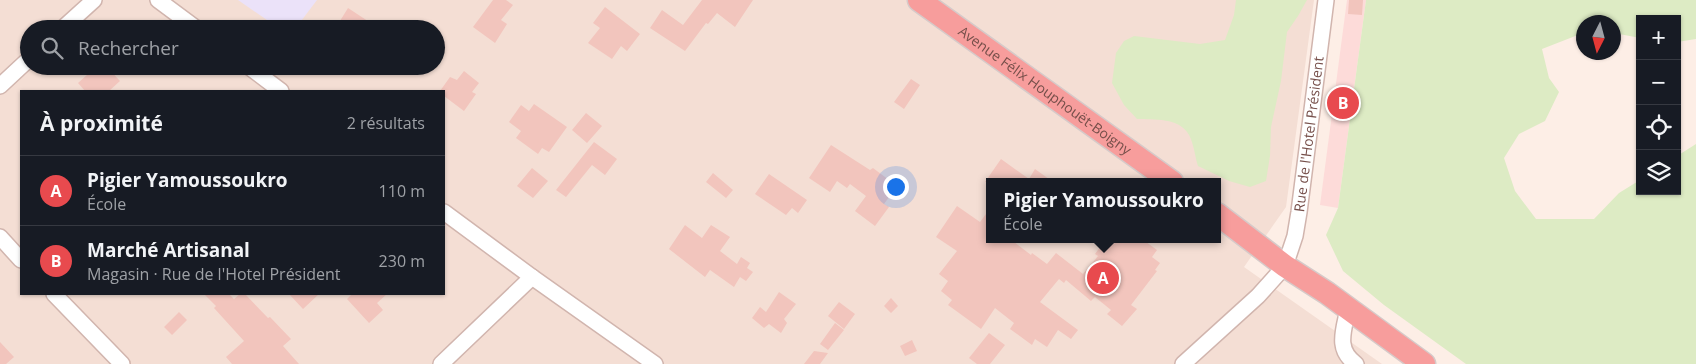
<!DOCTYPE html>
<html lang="fr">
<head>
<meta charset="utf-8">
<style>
  :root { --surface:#171b24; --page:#20242c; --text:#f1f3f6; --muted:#9ea1a6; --line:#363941; --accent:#e84a4e }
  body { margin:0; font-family:"Open Sans",sans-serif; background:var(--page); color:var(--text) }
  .controls { position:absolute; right:15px; top:15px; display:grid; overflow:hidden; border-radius:0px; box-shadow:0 1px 4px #0004 }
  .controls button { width:45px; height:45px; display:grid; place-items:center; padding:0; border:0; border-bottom:1px solid var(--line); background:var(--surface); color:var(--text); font:25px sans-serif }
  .compass { position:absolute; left:1576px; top:15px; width:45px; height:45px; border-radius:50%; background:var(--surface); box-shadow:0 1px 4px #0004; rotate:186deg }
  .you { position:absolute; left:895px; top:186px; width:18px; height:18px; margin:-12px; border:4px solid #fff; border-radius:50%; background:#1a73e8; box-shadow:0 0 0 8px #1a73e833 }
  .badge { display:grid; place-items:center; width:32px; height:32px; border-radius:50%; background:var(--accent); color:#fff; font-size:16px; font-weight:700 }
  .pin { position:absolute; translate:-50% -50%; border:2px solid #fff; box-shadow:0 1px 5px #0006 }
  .popup { position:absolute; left:986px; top:178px; width:235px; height:65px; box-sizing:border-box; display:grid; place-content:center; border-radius:0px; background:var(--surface); filter:drop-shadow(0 1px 4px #0005); font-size:16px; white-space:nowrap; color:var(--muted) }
  .popup b { font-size:19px; color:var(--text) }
  .popup::after { content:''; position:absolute; left:50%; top:100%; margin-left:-10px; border:10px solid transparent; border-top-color:var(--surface) }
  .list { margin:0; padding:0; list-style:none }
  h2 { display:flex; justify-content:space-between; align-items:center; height:65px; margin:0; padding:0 20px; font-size:21px }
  h2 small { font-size:16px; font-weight:400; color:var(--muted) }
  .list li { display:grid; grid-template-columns:32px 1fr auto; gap:15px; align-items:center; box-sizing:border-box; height:70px; padding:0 20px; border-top:1px solid var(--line) }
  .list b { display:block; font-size:19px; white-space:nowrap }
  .list p { margin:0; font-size:16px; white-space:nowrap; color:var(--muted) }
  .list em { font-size:16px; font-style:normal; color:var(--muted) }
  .icon { flex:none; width:28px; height:28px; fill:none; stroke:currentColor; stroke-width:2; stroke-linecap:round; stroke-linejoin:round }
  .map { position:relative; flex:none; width:1696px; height:364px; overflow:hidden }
  .search { position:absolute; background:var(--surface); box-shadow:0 1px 4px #0004; left:20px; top:20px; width:425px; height:55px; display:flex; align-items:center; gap:12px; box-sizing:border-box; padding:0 18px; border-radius:28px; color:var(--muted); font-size:19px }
  .panel { position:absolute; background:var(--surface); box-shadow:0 1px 4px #0004; left:20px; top:90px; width:425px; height:205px; border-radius:0px }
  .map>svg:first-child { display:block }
  .residential { fill:#f4ded4; fill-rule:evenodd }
  .commercial { fill:#fddbd9 }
  .education { fill:#ebe2f9 }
  .green { fill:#ddebc4 }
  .building { fill:#f2c5bd }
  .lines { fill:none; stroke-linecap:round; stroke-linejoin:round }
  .minor-casing { stroke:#d1b5ae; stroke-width:18 }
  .highway-casing { stroke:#d6cac9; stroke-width:25 }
  .minor { stroke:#fff; stroke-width:15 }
  .highway { stroke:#f79d9c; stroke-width:22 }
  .labels { text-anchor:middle; stroke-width:5; stroke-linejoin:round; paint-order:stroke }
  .street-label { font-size:14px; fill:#764f4a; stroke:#fff3ec }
</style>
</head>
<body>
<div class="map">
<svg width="1696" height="364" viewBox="0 0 1696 364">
  <rect width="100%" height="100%" fill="#fdeee6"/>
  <path class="residential" d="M0 0H1314L1286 207 1244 267 1382 364H0ZM29 29H436V66H29ZM21 91H444V294H21ZM989 182H1217V239H989Z"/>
  <path class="commercial" d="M1347 0H1366L1338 208 1320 205Z"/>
  <path class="education" d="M238 0H317L295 29H280Z"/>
  <path class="green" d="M1236 0H1307L1298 16 1287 32 1281 81 1271 127 1270 156 1266 181 1250 187 1229 181 1198 166C1195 157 1194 144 1189 135 1179 117 1154 120 1137 119L1124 105 1112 83 1116 53 1124 41 1134 36 1200 44 1225 40 1234 15Z
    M1366 0H1696V39L1677 42V19H1640V38L1614 33V22H1584L1583 33 1542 49 1549 78 1559 92 1545 121 1519 134 1504 158 1515 191 1536 219H1594L1619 193 1640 180V191H1677V156L1696 144V364H1466L1384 305 1343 271 1326 235 1338 208Z"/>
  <path class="building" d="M493 0H506L513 5 501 20 507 24 495 43 473 27Z
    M702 0H753L735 27 717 13 708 24 706 23 685 51 650 28 662 10 683 25Z
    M1349 0H1363L1362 15 1348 14Z
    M605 7 640 34 627 51 621 46 612 59 588 43 600 28 593 23Z
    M348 8 380 29H335Z
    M97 66H106L120 81 109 91H85L78 83Z
    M464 71 479 83 472 92 476 94 464 111 444 96V91H440L450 77 457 80Z
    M911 79 920 85 904 109 894 102Z
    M534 104 567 127 549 152 542 148 538 154 516 138 521 131 509 122 521 105 529 111Z
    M586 113 602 126 587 143 572 130Z
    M594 142 617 159 605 175 592 165 566 197 556 190Z
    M831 145 870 170 873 168 897 186 884 204 889 207 875 226 855 211 866 196 850 184 847 188 837 181 830 192 809 178Z
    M1001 159 1029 179 1035 169 1053 182H985Z
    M532 168 548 181 533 198 517 186Z
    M713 173 733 190 726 198 706 182Z
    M769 174 807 200 798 213 792 208 786 215 755 194Z
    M957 206 980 222 989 210V239H1010L1031 255 1032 253 1047 264 1056 253 1083 274 1098 256 1095 254 1106 239H1142L1157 250 1152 257 1160 263 1155 270 1157 271 1131 305 1137 309 1122 326 1107 314 1111 310 1095 297 1091 301 1066 280 1064 283 1059 279 1040 302 1078 330 1071 339 1058 330 1047 347 1035 339 1032 345 1010 329 1014 323 995 308 981 329 948 305 952 300 941 291 948 281 939 274 957 251 936 237Z
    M685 225 702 238 711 225 730 237 720 251 737 264 741 257 750 263 747 268 753 272 746 281 740 277 734 287 710 270 705 277 669 249Z
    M779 292 796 304 784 319 787 323 781 333 769 324 764 328 752 318 760 307 766 312Z
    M204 294H229L234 299 240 294H245L268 318 270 317 291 339 283 346 299 364H232L226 357 244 341 214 308 216 306Z
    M289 294H319L303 309Z
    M352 294H387L377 303 383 310 369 323 347 299Z
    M891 298 898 306 891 313 884 306Z
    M839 302 855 314 844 329 828 316Z
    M179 312 187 320 172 335 164 327Z
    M835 323 844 330 828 350 820 344Z
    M989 333 1005 345 990 364H977L969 358Z
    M912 340 917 351 905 356 900 346Z
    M0 342 14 357 6 364H0Z
    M814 351 828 353 820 364H804Z"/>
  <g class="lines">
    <defs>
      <g id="minor">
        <path d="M158 0 197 29"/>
        <path d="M62 29 94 0"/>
        <path d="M248 66 281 91"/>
        <path d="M0 86 29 59"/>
        <path d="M444 212 532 277 655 364"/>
        <path d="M0 237 21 260"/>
        <path d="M54 294 122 364"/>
        <path d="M1348 309C1344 330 1335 349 1356 364"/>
        <path d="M441 364 532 277"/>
        <path id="s1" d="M1183 364 1258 296 1285 266 1295 236 1299 212 1326 0"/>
      </g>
      <g id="highway">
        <path id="s2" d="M919 0 1172 182"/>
        <path d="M1217 214 1285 266 1327 293 1424 364"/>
      </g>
    </defs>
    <use href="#minor" class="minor-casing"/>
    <use href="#highway" class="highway-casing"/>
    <use href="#minor" class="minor"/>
    <use href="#highway" class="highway"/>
  </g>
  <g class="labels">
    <g class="street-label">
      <text dy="5" stroke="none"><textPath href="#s2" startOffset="155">Avenue Félix Houphouët-Boigny</textPath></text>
      <text dy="5" stroke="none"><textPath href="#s1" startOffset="276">Rue de l'Hotel Président</textPath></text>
    </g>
  </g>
</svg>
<div class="controls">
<button>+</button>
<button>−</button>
<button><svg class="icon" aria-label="locate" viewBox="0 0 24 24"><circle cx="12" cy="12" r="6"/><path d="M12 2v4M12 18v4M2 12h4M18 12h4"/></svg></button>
<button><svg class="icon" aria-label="layers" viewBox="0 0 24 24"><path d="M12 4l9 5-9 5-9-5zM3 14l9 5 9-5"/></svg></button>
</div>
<svg class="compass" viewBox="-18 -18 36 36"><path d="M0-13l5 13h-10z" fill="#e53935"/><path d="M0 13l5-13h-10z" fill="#9ea1a6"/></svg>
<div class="you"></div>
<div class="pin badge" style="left:1103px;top:278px">A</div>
<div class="popup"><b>Pigier Yamoussoukro</b>École</div>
<div class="pin badge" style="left:1343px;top:103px">B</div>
<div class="search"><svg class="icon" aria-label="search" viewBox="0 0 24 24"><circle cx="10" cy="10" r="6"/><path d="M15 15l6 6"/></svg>Rechercher</div>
<section class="panel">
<h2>À proximité<small>2 résultats</small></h2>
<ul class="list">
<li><span class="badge">A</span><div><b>Pigier Yamoussoukro</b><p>École</p></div><em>110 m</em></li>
<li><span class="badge">B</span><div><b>Marché Artisanal</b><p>Magasin · Rue de l'Hotel Président</p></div><em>230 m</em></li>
</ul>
</section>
</div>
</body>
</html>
